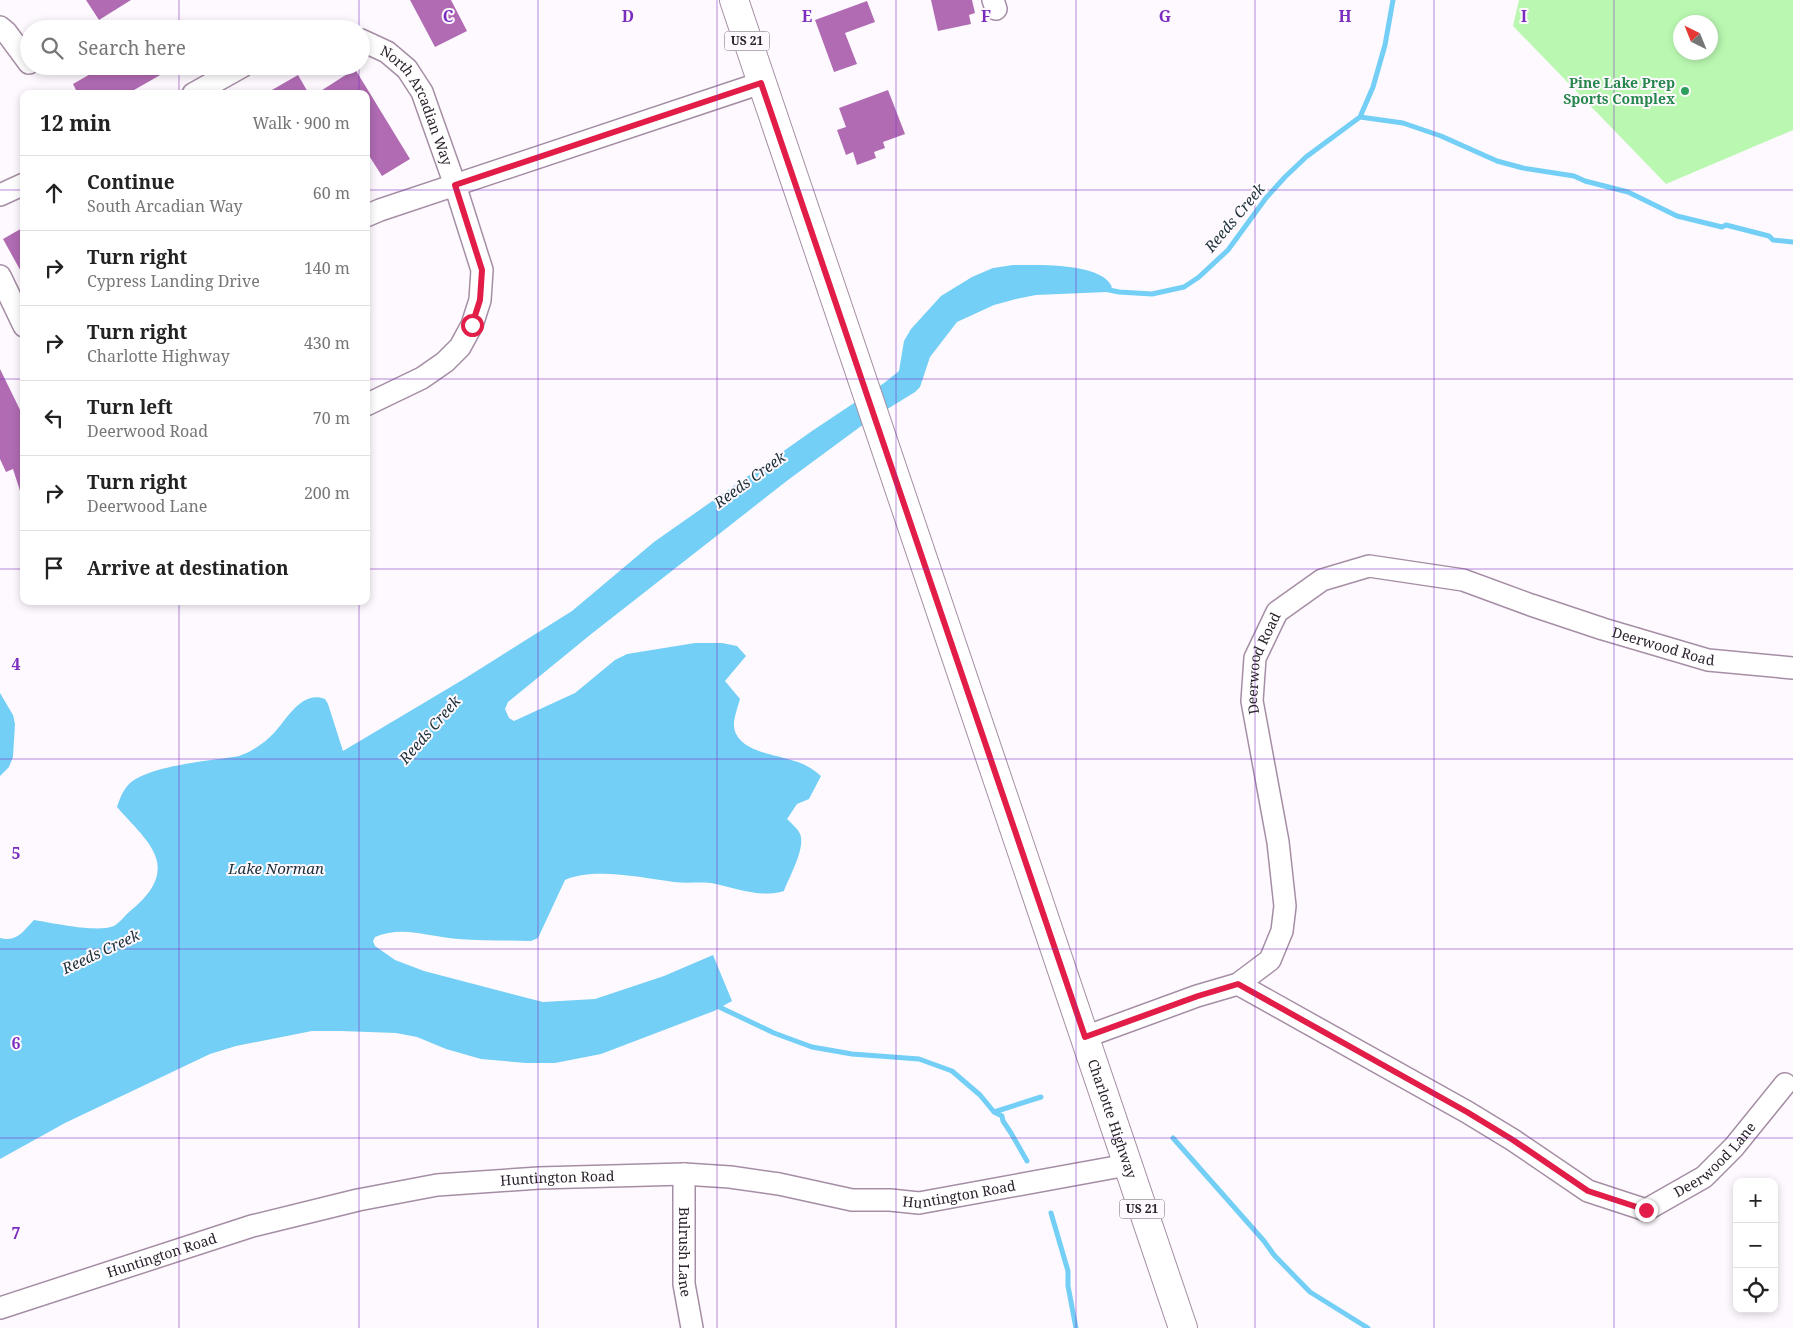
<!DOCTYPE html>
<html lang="en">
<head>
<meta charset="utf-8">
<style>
  :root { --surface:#fff; --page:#f2f2f2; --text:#222; --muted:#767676; --line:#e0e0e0 }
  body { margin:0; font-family:"Noto Serif",serif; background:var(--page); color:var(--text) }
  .controls { position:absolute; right:15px; bottom:15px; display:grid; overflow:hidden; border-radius:10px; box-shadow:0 2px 8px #0003 }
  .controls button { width:45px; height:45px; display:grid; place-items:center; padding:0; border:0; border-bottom:1px solid var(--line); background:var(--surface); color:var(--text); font:25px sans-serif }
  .compass { position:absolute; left:1673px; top:15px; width:45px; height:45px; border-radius:50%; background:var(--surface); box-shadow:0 2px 8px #0003; rotate:317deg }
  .stop { position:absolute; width:15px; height:15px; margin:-11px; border:4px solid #e11d48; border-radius:50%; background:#fff }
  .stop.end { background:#e11d48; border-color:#fff; box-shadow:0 1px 5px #0008 }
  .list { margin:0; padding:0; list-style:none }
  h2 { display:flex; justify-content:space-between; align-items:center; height:65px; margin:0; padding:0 20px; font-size:21px }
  h2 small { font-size:16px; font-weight:400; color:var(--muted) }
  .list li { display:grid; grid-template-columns:32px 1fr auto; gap:15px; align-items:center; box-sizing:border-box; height:75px; padding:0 20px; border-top:1px solid var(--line) }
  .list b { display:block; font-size:19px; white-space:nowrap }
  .list p { margin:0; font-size:16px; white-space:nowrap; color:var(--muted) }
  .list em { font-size:16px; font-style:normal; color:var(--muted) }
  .icon { flex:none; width:28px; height:28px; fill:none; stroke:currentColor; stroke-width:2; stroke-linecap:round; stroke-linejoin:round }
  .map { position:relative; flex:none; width:1793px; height:1328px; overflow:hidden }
  .search { position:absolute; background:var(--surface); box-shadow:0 2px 8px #0003; left:20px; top:20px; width:350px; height:55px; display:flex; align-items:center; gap:12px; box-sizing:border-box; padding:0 18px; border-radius:28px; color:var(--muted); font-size:19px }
  .panel { position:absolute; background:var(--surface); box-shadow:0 2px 8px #0003; left:20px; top:90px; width:350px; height:515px; border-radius:10px }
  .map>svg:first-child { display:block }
  .green { fill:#baf8b2; fill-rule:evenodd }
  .water { fill:#73cff5 }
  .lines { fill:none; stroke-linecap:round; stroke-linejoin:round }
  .stream { stroke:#73cff5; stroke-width:5 }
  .building { fill:#b06bb3 }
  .minor-casing { stroke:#a58ea5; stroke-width:24 }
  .major-casing { stroke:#a58ea5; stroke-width:30 }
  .minor { stroke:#fff; stroke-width:21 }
  .major { stroke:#fff; stroke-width:28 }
  .route { stroke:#e11d48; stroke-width:6 }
  .grid { fill:none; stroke:#7b2cbf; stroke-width:1; stroke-opacity:0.55 }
  .leisure-dot { fill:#2e9e5b; stroke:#fef9fe; stroke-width:2 }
  .labels { text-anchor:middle; stroke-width:4; stroke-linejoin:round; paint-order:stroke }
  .shield { fill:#fef9fe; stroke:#6b636c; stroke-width:1 }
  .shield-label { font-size:12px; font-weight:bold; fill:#2c232d }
  .leisure-label { font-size:14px; font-weight:bold; fill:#27864d; stroke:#fef9fe; text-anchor:end }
  .street-label { font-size:14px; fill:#2c232d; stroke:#fef9fe }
  .water-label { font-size:15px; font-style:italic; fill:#1b3039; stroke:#fef9fe }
  .grid-label { font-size:16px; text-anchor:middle; font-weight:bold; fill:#7b2cbf; stroke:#fef9fe; stroke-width:4; stroke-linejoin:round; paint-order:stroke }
</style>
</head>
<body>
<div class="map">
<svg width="1793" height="1328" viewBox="0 0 1793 1328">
  <rect width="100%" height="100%" fill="#fef9fe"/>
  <path class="green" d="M1519 0H1793V130L1666 184 1513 26ZM1680 22H1710V52H1680Z"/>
  <path class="water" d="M1013 265C1036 265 1102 262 1112 287L1107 292 1036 295 1016 299 994 305 957 322 930 357 920 387 915 392 868 421 788 480 590 635 508 702 505 709 509 718 514 721 575 693 615 660 627 654 695 643H722L737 646 746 656 725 681 740 699C738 706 735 714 734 722 732 750 772 754 791 760 803 763 812 768 821 776L809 799 797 804 787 819C791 823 798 829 800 834 806 848 789 877 784 891 761 898 739 889 716 884 703 881 688 884 674 882 641 878 596 867 565 880L538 938 531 941C507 940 482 941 458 939 429 937 403 925 375 937L373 941 375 946 395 960 424 971 543 1002 595 999 664 976 713 955 732 1001 714 1011 601 1054 555 1063H526L481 1059 446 1049 417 1037 396 1033 341 1031H312L236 1046 210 1054 65 1123 0 1159V938C18 942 22 932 34 920 53 923 97 933 114 926 119 923 124 917 128 913 145 899 165 880 155 855 149 839 128 820 117 807 120 798 123 790 130 783 152 765 210 761 239 756 252 752 264 743 274 733 287 719 302 690 325 699L328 704 343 751 464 679 572 611 654 542 812 431 884 383 899 371 904 341 911 329 941 296 972 277 993 268Z
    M0 693 13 715 15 724 13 757 9 767 0 776Z"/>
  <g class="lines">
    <path class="stream" d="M1360 117 1403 123 1441 136 1497 161 1523 168 1574 176 1585 181 1628 192 1677 216 1722 227 1726 225 1769 236 1773 240 1793 242
      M1104 289 1119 292 1152 294 1184 287 1199 277 1228 250 1266 198 1285 177 1306 157 1360 117 1373 87 1385 45 1393 0
      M715 1005 774 1033 812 1047 852 1054 919 1059 952 1071 980 1095 994 1112 1002 1116 1003 1121 1011 1133 1027 1161
      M994 1112 1041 1097
      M1173 1138 1264 1241 1274 1255 1310 1292 1368 1328
      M1051 1213 1068 1271V1286L1076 1328"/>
  </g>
  <path class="building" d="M86 0H131L99 20Z
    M410 0H451L467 31 435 47Z
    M931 0H972L975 13 969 15 971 24 938 31Z
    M867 1 875 22 845 33 857 64 834 72 815 20Z
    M118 66H176L127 94H78L73 84 99 69 102 75Z
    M355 69 410 159 382 176 366 151V94H316Z
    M298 75 309 94H265Z
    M888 90 905 134 883 142 885 148 874 152 876 158 857 165 853 152 846 155 837 130 846 127 839 108Z
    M24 227V277L3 239Z
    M0 369 24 418V493L21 494 13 469 6 472 0 459Z"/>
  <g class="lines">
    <defs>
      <g id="minor">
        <path d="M993 0 996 9"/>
        <path d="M0 27 6 32 29 63"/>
        <path id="s1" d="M361 40 387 52 407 69 422 92 455 185 482 270 480 300 472 325 460 347 445 362 422 378 366 405"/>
        <path d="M193 94 243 66"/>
        <path d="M0 195 24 184"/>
        <path d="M366 216 380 210 761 83"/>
        <path d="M0 276 24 326"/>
        <path id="s2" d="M1238 984 1467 1112 1513 1140 1588 1191 1646 1210 1704 1177 1734 1147 1785 1084"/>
        <path id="s3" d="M1085 1037 1197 996 1238 984 1270 960 1282 931 1285 906 1278 842 1252 701 1255 658 1277 612 1322 580 1369 566 1463 580 1531 605 1603 629 1708 660 1793 668"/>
        <path id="s4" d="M684 1174V1284L692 1328"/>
        <path id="s5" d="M0 1308 252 1226 358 1200 437 1185 539 1178 684 1174 730 1177 779 1184 852 1200H890L919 1203 1127 1165"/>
      </g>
      <g id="major">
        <path id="s6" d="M734 0 1183 1328"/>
      </g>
    </defs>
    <use href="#minor" class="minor-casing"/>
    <use href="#major" class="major-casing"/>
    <use href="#minor" class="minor"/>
    <use href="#major" class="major"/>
  </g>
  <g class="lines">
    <path class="route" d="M472 325 480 300 482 270 455 185 761 83 1085 1037 1198 996 1238 984 1467 1112 1513 1140 1588 1191 1646 1210"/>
  </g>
  <path class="grid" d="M179 0V29M359 0V29M538 0V1328M717 0V1328M896 0V1328M1076 0V1328M1255 0V1328M1434 0V1328M1614 0V1328M179 66V94M359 66V94M0 190H24M366 190H1793M0 379H24M366 379H1793M0 569H24M366 569H1793M179 601V1328M359 601V1328M0 759H1793M0 949H1793M0 1138H1793"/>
  <circle class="leisure-dot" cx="1685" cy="91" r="5"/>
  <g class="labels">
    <g class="shield">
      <rect x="724.5" y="31.5" width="45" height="19" rx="4"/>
      <rect x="1119.5" y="1199.5" width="45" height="19" rx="4"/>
    </g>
    <g class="shield-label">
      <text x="747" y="45">US 21</text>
      <text x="1142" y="1213">US 21</text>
    </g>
    <g class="leisure-label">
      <text x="1675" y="88">Pine Lake Prep<tspan x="1675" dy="16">Sports Complex</tspan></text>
    </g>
    <g class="street-label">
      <text dy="5" stroke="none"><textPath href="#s1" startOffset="91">North Arcadian Way</textPath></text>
      <text dy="5" stroke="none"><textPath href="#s3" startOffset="971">Deerwood Road</textPath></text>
      <text dy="5" stroke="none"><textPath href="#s3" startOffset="506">Deerwood Road</textPath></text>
      <text dy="5" stroke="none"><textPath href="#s6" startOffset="1181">Charlotte Highway</textPath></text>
      <text dy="5" stroke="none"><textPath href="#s2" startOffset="554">Deerwood Lane</textPath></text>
      <text dy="5" stroke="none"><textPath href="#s5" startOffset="575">Huntington Road</textPath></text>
      <text dy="5" stroke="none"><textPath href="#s5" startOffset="980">Huntington Road</textPath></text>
      <text dy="5" stroke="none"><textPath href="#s4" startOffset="78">Bulrush Lane</textPath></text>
      <text dy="5" stroke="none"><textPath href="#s5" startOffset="170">Huntington Road</textPath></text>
    </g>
    <g class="water-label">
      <text transform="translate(1235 218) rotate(-50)" y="5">Reeds Creek</text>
      <text transform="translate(750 480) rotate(-36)" y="5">Reeds Creek</text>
      <text transform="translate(430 730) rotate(-49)" y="5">Reeds Creek</text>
      <text x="276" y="874">Lake Norman</text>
      <text transform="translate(101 952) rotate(-25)" y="5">Reeds Creek</text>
    </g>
  </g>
  <g class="grid-label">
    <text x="448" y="22">C</text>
    <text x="628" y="22">D</text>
    <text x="807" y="22">E</text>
    <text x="986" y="22">F</text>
    <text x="1165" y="22">G</text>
    <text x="1345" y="22">H</text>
    <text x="1524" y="22">I</text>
    <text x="16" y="670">4</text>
    <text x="16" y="859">5</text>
    <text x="16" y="1049">6</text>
    <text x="16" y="1239">7</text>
  </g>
</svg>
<div class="controls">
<button>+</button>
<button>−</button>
<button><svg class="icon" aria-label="locate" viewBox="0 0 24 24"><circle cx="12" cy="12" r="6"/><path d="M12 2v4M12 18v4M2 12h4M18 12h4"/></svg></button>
</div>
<svg class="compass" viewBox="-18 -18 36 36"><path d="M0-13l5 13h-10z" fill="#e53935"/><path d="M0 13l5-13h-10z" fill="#767676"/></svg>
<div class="stop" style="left:472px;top:325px"></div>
<div class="stop end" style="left:1646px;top:1210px"></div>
<div class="search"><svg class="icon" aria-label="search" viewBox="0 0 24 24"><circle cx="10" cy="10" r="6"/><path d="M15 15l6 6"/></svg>Search here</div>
<section class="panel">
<h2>12 min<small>Walk · 900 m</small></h2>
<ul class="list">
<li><svg class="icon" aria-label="ahead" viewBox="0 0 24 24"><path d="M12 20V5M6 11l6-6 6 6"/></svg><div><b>Continue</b><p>South Arcadian Way</p></div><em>60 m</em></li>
<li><svg class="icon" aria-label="right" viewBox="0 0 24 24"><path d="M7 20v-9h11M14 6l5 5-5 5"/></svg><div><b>Turn right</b><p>Cypress Landing Drive</p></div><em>140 m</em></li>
<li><svg class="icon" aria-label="right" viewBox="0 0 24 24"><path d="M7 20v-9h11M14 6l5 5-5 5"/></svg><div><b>Turn right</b><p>Charlotte Highway</p></div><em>430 m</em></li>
<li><svg class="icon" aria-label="left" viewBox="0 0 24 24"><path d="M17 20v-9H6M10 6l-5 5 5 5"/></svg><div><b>Turn left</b><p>Deerwood Road</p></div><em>70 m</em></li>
<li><svg class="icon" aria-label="right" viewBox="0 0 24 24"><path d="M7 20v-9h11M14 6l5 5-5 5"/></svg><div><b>Turn right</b><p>Deerwood Lane</p></div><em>200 m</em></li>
<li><svg class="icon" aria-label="arrive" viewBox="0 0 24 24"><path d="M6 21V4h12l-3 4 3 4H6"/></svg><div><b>Arrive at destination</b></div></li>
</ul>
</section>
</div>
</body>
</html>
